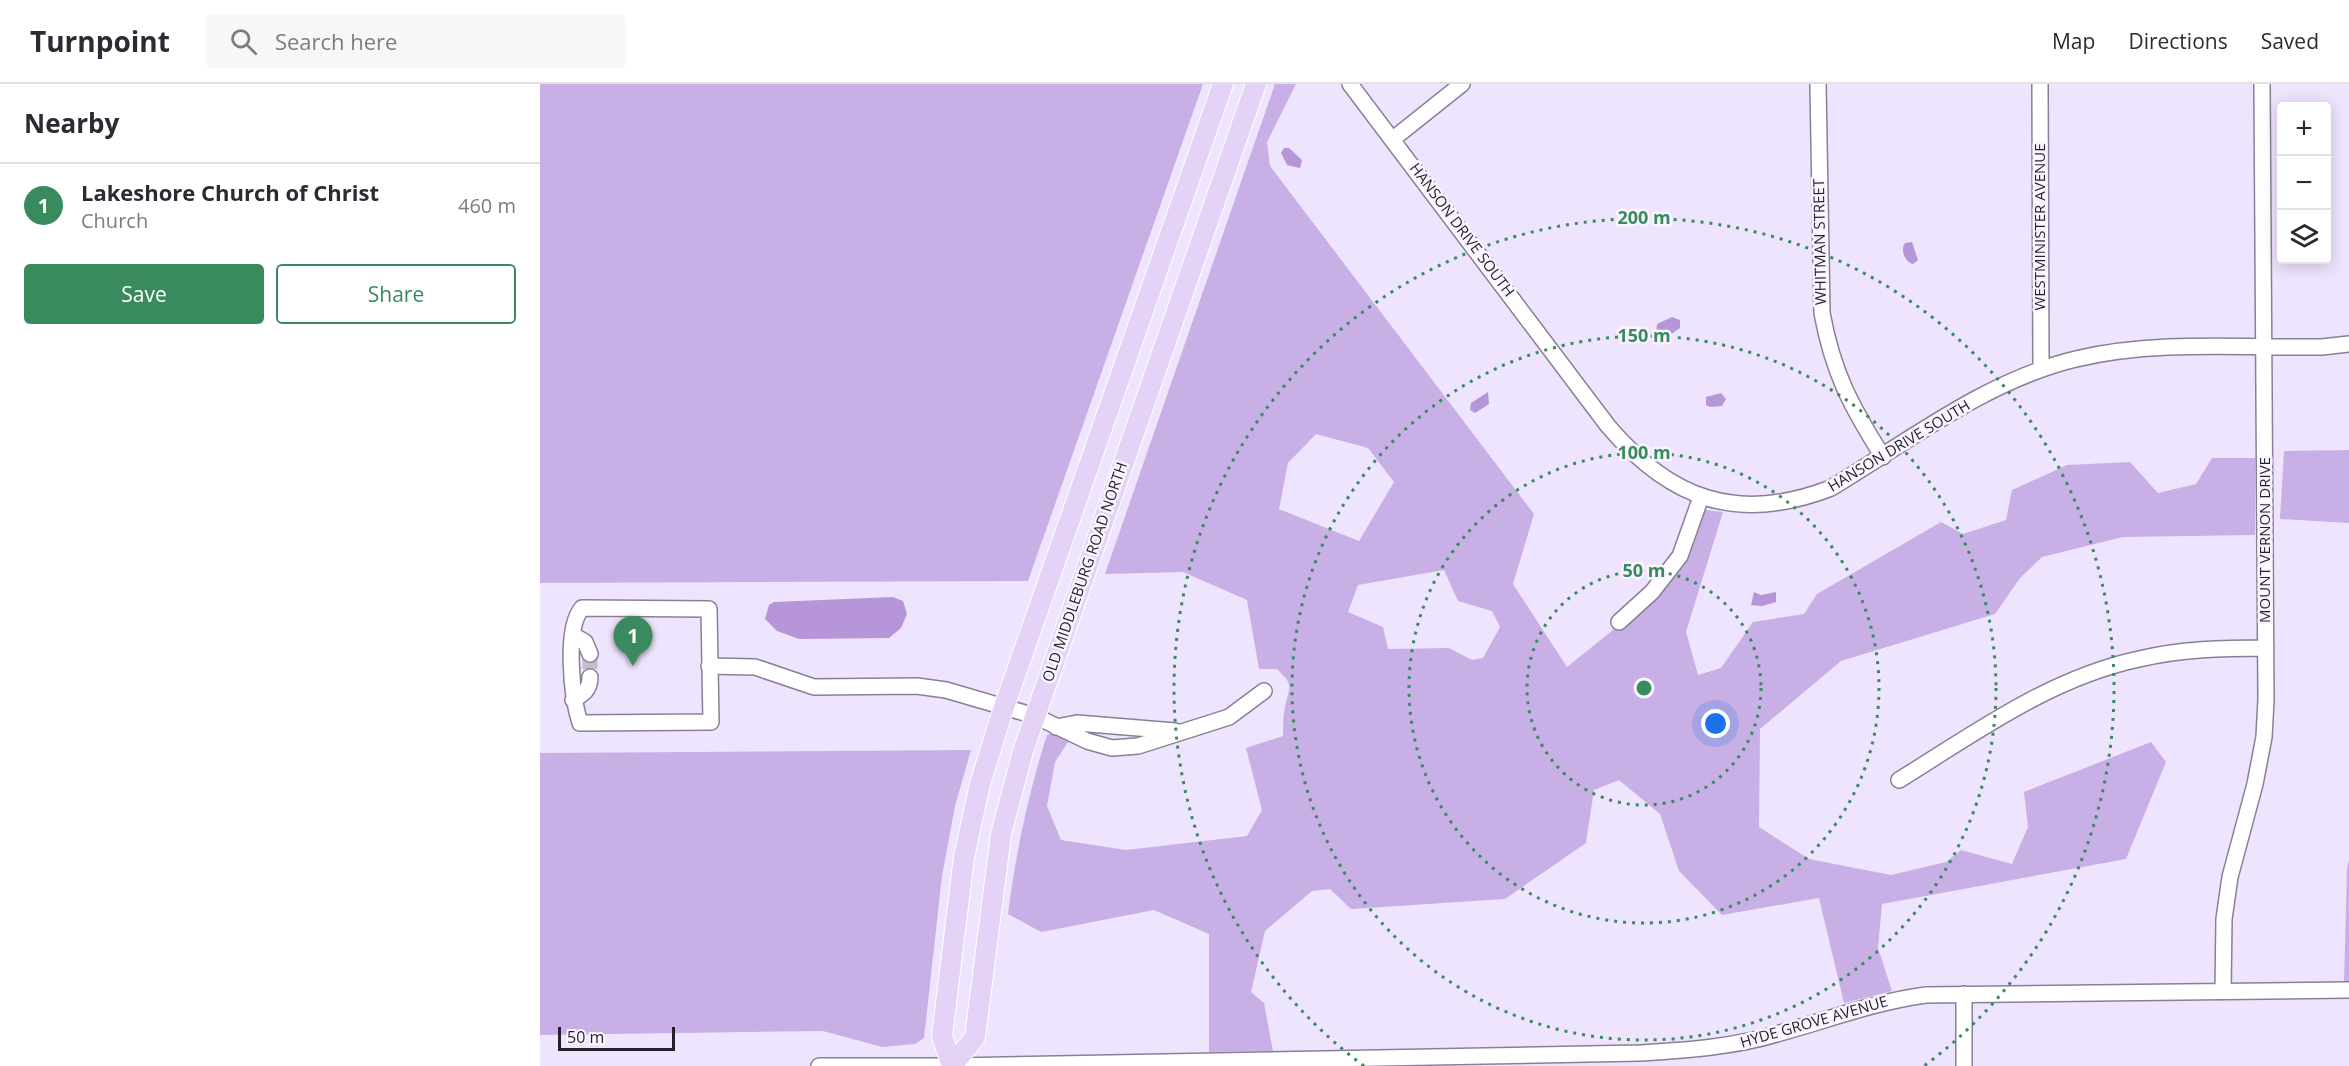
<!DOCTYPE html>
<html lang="en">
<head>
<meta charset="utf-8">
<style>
  :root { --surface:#fff; --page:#f7f7f7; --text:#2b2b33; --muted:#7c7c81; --line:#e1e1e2; --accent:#398b5d }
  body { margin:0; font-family:"Open Sans",sans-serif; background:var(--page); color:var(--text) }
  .controls { position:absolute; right:18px; top:18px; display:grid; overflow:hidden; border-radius:6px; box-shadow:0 3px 15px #0003 }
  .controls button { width:54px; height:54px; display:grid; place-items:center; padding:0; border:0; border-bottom:2px solid var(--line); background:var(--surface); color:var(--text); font:30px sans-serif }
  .scale { position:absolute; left:18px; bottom:15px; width:117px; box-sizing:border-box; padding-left:6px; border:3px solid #231f28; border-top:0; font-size:16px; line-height:21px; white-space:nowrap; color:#231f28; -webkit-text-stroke:4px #f9f4ff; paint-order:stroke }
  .you { position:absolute; left:1176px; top:640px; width:21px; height:21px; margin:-15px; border:4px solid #fff; border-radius:50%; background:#1a73e8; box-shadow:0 0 0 9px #1a73e833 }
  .badge { display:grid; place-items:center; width:39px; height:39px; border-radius:50%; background:var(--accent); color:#fff; font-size:20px; font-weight:700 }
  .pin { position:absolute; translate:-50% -50px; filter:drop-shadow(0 2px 3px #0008) }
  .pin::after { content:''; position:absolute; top:32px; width:21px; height:18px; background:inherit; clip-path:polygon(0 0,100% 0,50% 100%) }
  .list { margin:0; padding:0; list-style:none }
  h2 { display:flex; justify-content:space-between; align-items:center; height:78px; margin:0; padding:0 24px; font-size:26px }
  h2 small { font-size:20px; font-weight:400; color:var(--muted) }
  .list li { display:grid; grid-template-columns:39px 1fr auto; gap:18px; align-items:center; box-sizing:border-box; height:84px; padding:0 24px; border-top:2px solid var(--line) }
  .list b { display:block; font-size:22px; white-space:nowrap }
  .list p { margin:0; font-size:20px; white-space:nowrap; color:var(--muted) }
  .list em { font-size:20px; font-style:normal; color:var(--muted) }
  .actions { display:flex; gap:12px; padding:18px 24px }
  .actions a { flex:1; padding:14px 0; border:2px solid var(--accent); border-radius:6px; text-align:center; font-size:21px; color:var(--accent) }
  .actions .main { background:var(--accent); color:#fff }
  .icon { flex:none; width:33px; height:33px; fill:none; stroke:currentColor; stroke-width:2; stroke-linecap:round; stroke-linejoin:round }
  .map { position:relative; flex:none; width:1809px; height:982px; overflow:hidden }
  header { display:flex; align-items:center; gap:36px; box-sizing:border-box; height:84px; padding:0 30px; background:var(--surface); border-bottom:2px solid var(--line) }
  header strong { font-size:28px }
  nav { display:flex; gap:33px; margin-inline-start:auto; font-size:21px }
  .search { width:420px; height:54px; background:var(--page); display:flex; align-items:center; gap:15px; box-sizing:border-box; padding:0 21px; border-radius:6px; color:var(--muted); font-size:22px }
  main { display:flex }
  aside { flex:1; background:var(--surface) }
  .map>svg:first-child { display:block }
  .green { fill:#c8afe5; fill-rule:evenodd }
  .water { fill:#b696d8 }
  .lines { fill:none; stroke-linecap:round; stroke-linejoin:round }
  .minor-tunnel { stroke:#c6bdd2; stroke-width:15; stroke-dasharray:15 8; stroke-linecap:butt }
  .minor-casing { stroke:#8a7f96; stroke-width:18 }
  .major-casing { stroke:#fff; stroke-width:22 }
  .minor { stroke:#fff; stroke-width:15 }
  .major { stroke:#e4d3f7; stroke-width:20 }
  .ring { fill:none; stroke:#398b5d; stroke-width:3; stroke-dasharray:3 6 }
  .labels { text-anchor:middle; stroke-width:5; stroke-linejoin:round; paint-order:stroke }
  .street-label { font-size:15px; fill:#231f28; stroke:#f9f4ff }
  .centre { fill:#398b5d; stroke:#f9f4ff; stroke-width:3 }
  .ring-label { font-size:18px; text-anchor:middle; font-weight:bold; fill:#398b5d; stroke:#f9f4ff; stroke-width:5; stroke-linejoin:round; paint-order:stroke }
</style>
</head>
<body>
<header>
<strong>Turnpoint</strong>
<div class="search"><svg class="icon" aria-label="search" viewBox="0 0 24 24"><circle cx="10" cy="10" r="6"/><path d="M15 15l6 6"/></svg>Search here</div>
<nav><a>Map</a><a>Directions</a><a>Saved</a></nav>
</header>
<main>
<aside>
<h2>Nearby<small></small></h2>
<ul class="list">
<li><span class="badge">1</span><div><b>Lakeshore Church of Christ</b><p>Church</p></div><em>460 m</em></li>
</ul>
<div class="actions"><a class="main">Save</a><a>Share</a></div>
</aside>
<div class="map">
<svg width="1809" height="982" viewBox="0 0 1809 982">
  <rect width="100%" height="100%" fill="#efe4fd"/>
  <path class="green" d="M0 0H663L488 497 0 499Z
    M735 0H756L727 58 730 82 994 430 973 500 1027 583 1119 509 1159 429 1165 426 1183 428 1146 548 1158 591 1181 584 1213 538 1264 530 1277 510 1401 438 1423 450 1466 436 1472 406 1527 381 1590 378 1618 409 1656 400 1672 374H1715V451L1583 453 1502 473 1480 494 1455 530 1301 577 1220 645 1219 743 1269 775 1351 791 1406 778 1421 766 1472 780 1488 743 1484 708 1611 658 1626 678 1586 775 1342 820 1338 864 1352 907 1304 919 1279 814 1182 831 1139 787 1120 730 1079 696 1054 706 1046 759 965 815 811 825 790 805 772 807 725 847 711 908 724 919 733 967 669 968V850L614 826 501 848 468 830C476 768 488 710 507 651L514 649 530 655 515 678 507 722 521 756 586 766 707 752 722 726 706 664 743 652C743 642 743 632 745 623 749 602 755 602 737 585H719L707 516 643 488 565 490ZM776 350 828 364 854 398 819 457 739 425 748 379ZM904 486 918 517 952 527 960 543 943 574 932 576 909 564 848 565 843 543 808 528 818 501Z
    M1809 366V439L1740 435 1744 367Z
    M431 666 415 722 402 792 384 954 375 960 342 963 283 947 0 951V669Z
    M1809 776V899H1804L1807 784Z"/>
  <path class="water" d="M749 64 762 76 760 84 747 81 741 69 744 64Z
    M1372 158 1378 176 1373 180C1365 178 1360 166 1365 159Z
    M1132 233 1140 236V244L1123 256 1119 255 1116 250 1117 240Z
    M948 308 949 320 935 329 930 326 931 319Z
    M1181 309 1186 315 1182 322 1170 323 1166 321V313Z
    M1214 508 1221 511 1236 508V518L1222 522 1211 521Z
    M353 513 363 517 367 530 361 544 349 554 259 555 237 547 225 535 229 521 234 518Z"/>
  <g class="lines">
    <path class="minor-tunnel" d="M50 570V593"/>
    <defs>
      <path id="minor" d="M810 0 1068 342C1131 416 1198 440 1291 404 1369 357 1447 296 1536 275 1616 256 1701 264 1782 263L1809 260
        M1278 0 1282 229C1293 289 1311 322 1343 373
        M1500 0 1501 285
        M853 55 922 0
        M42 524 169 525 171 638 40 639C32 614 24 545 42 524Z
        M1079 538 1112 508 1140 472 1161 413
        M33 551 45 558 50 570
        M169 582 215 583 274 603 377 602 406 606 495 632 547 657 572 664 598 662 689 633 724 607
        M33 616C43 610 50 606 50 593
        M516 643 537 639 635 647
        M1359 696C1435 649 1510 594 1599 575 1641 565 1683 564 1726 564
        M1683 907 1684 835 1690 793 1715 700 1724 653 1726 616 1722 0
        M279 982H409
        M415 982 1100 969C1147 966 1195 963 1240 949 1291 935 1334 918 1386 911L1809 906
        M1424 982V910"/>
      <path id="major" d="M412 982 435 953 461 750 483 667 716 0
        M412 982 402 952 424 773 440 700 464 623 683 0"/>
    </defs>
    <use href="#minor" class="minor-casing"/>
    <use href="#major" class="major-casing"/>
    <use href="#minor" class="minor"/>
    <use href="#major" class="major"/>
  </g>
  <g class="ring">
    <circle cx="1104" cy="604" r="117"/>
    <circle cx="1104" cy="604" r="235"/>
    <circle cx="1104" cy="604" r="352"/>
    <path d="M824 982A470 470 0 1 1 1384 982"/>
  </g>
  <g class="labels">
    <g class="street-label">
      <text transform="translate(1500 143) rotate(-90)" y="5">WESTMINISTER AVENUE</text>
      <text transform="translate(922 146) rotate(53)" y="5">HANSON DRIVE SOUTH</text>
      <text transform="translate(1280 158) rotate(-91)" y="5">WHITMAN STREET</text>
      <text transform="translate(1359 362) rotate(-31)" y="5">HANSON DRIVE SOUTH</text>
      <text transform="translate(1725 456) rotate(-90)" y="5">MOUNT VERNON DRIVE</text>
      <text transform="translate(545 488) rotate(-71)" y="5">OLD MIDDLEBURG ROAD NORTH</text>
      <text transform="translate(1274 938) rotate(-16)" y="5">HYDE GROVE AVENUE</text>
    </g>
  </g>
  <circle cx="1104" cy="604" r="9" class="centre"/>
  <g class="ring-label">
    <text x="1104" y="140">200 m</text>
    <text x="1104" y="258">150 m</text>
    <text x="1104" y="375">100 m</text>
    <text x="1104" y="493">50 m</text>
  </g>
</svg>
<div class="controls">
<button>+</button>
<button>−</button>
<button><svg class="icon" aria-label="layers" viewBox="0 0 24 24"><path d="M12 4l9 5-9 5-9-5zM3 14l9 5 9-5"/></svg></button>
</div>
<div class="scale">50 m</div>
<div class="you"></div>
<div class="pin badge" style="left:93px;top:582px">1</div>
</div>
</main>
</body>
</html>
